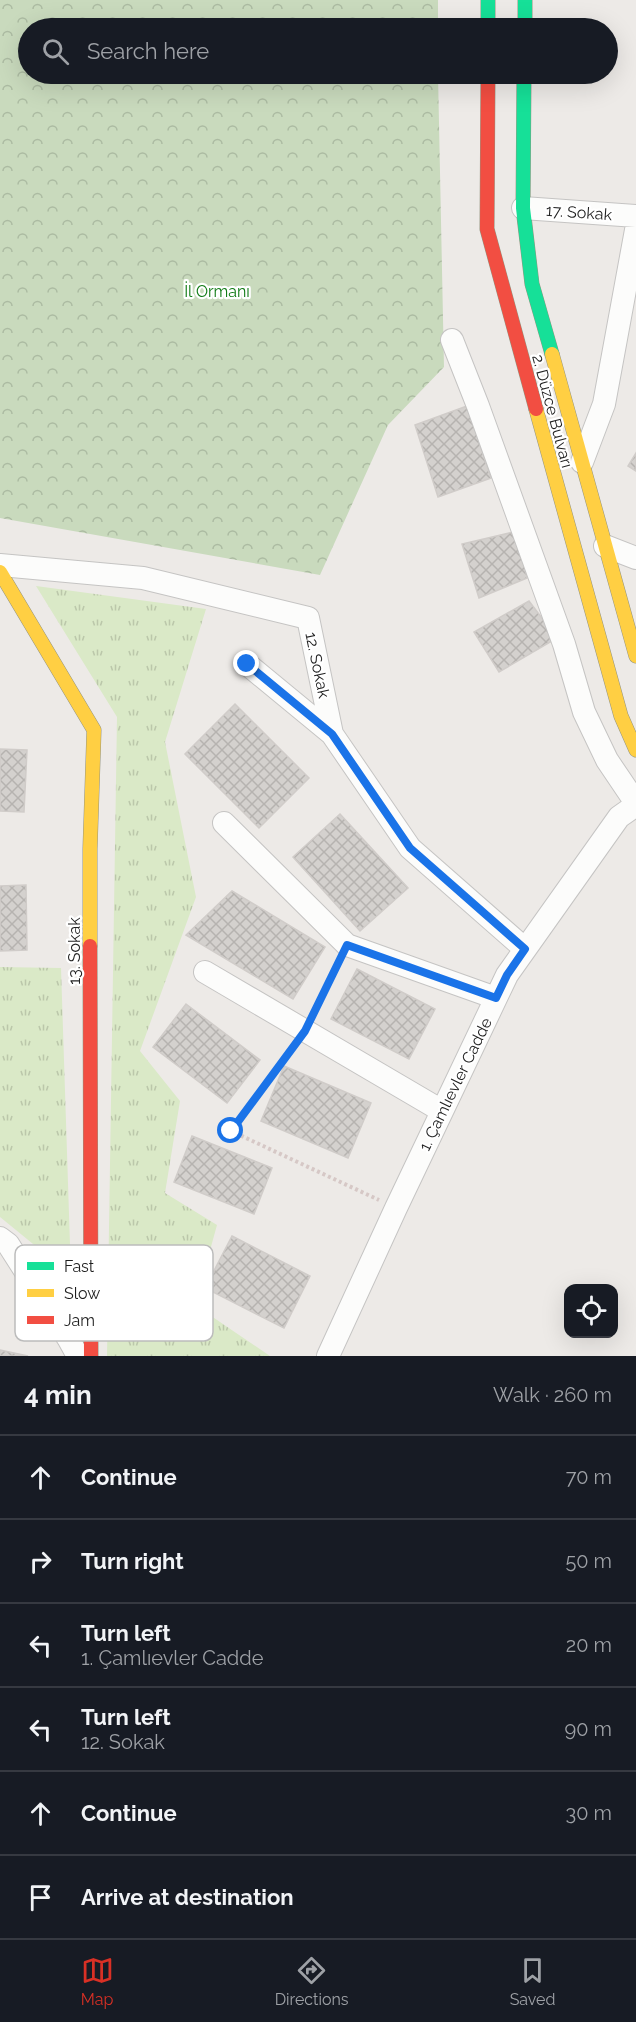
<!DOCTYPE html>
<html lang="en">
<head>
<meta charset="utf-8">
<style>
  :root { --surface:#171b24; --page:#20242c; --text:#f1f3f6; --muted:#9ea1a6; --line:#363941; --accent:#d93025 }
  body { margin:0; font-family:Raleway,sans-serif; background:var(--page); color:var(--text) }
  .controls { position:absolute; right:18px; bottom:18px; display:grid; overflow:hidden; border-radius:12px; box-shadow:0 6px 24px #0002 }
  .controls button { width:54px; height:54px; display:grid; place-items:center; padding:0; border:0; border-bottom:2px solid var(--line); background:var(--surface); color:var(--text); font:30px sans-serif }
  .stop { position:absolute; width:18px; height:18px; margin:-14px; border:4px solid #1a73e8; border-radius:50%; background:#fff }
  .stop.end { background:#1a73e8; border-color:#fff; box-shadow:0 2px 6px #0008 }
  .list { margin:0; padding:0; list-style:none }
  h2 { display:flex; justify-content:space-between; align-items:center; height:78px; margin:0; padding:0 24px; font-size:26px }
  h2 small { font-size:20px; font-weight:400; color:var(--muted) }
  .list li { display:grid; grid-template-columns:39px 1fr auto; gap:18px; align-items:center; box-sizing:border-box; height:84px; padding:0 24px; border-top:2px solid var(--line) }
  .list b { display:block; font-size:22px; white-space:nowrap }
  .list p { margin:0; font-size:20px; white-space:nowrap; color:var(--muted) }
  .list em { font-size:20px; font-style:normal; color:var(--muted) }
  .icon { flex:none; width:33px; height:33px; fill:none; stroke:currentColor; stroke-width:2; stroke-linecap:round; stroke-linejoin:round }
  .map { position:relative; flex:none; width:636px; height:1356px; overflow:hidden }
  .search { position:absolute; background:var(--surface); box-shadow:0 6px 24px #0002; left:18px; right:18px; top:18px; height:66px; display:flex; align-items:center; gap:15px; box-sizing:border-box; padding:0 21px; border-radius:33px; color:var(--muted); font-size:22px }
  .sheet { height:582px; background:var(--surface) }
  nav { display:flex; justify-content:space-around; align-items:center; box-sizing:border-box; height:84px; border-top:2px solid var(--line); background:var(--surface); font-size:16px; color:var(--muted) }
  nav a { display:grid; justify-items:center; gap:3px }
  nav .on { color:var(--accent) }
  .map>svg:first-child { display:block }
  .grass { fill:url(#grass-tufts) }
  .forest { fill:url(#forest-crowns) }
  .building { fill:url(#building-cross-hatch); stroke:#d0ccc9; stroke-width:1.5 }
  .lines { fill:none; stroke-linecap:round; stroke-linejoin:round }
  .street-casing { stroke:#c5c4c3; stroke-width:24 }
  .fast-casing { stroke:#959580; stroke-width:15 }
  .slow-casing { stroke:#959580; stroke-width:15 }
  .jam-casing { stroke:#959580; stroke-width:15 }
  .path { stroke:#d6c8c6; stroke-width:4; stroke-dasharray:3 3; stroke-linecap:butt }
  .street { stroke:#fcfcfb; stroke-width:22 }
  .fast { stroke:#16e098; stroke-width:14 }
  .slow { stroke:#ffcf43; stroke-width:14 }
  .jam { stroke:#f24e42; stroke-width:14 }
  .route { stroke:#1a73e8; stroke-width:8 }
  .labels { text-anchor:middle; stroke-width:4.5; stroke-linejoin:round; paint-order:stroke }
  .street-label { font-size:16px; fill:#1e1e1e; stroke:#fff }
  .park-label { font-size:16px; fill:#0f7a14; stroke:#fff }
  .key { fill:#fff; stroke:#bcbcbc; stroke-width:1.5 }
  .key-label { font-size:16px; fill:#1e1e1e }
</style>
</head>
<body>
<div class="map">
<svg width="636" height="1356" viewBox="0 0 636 1356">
  <defs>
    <pattern id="grass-tufts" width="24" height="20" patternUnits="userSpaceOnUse" patternTransform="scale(1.5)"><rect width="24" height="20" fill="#dae9c7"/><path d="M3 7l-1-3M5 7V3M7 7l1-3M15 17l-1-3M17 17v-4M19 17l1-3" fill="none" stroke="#bbc7aa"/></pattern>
    <pattern id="forest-crowns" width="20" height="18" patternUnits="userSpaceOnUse" patternTransform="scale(1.5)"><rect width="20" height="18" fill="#c9dabd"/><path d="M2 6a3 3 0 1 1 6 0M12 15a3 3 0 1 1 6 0" fill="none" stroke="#acbba2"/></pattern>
    <pattern id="building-cross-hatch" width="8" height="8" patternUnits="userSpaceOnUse" patternTransform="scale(1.5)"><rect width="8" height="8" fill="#d4d1ce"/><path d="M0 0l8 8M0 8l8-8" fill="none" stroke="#b6b3b0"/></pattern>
  </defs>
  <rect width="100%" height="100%" fill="#edeae7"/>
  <path class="grass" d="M36 586 206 609 165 742 196 897 140 1051 180 1101 165 1193 217 1225 195 1305 270 1356H107L117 717Z
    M0 967 61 968 71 1275 0 1217Z"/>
  <path class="forest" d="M0 0H438V28H28V74H438L444 367 388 425 320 575 0 518Z"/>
  <path class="building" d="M467 406 491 478 438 497 415 425Z
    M636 453V471L628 466Z
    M518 531 527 578 479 598 462 544Z
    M529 601 557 638 499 672 474 632Z
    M235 704 309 778 259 828 185 754Z
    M0 749 27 750 24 812 0 811Z
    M340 814 408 888 360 931 293 857Z
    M26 885 27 950 0 951V886Z
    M232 891 325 947 293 999 186 935Z
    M357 969 435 1009 409 1059 331 1019Z
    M186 1004 260 1060 227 1103 153 1047Z
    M284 1066 371 1103 348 1158 261 1121Z
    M192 1136 272 1168 254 1214 174 1182Z
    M232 1236 310 1276 284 1328 205 1288Z
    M0 1350 28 1356H0Z"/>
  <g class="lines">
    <defs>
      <path id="street" d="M523 208 636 216
        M452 340 478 406 564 644 584 712 607 760 636 803
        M582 462 604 404 636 230
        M605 546 636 558
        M0 565 143 578 308 618 332 734 410 848 525 949
        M247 664 332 734
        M224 823 347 945 496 998
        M205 972 442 1111
        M0 1238 8 1244 68 1338 78 1356
        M328 1356 396 1208 507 975 619 817 636 805"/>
      <path id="fast" d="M488 0V28
        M525 0V28
        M524 74 523 208 532 284 552 354"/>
      <path id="slow" d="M552 354 636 656
        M536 409 621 716 636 750
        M0 572 94 730 90 849V946"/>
      <path id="jam" d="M488 74 487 229 536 409
        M90 946 91 1356"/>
    </defs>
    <use href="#street" class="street-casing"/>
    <use href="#fast" class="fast-casing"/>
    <use href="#slow" class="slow-casing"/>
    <use href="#jam" class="jam-casing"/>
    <path class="path" d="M315 1011 338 964
      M292 1048 231 1131 379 1200"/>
    <use href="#street" class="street"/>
    <use href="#fast" class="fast"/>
    <use href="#slow" class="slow"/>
    <use href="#jam" class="jam"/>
  </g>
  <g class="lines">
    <path class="route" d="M231 1131 305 1031 347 945 496 998 507 975 525 949 410 848 332 734 247 664"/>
  </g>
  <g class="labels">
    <g class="street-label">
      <text transform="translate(579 212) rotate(4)" y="6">17. Sokak</text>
      <text transform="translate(553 411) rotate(75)" y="6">2. Düzce Bulvarı</text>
      <text transform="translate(318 665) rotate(78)" y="6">12. Sokak</text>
      <text transform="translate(74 951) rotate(-90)" y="6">13. Sokak</text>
      <text transform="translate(455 1084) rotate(-64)" y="6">1. Çamlıevler Cadde</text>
    </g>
    <g class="park-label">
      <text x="217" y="297">İl Ormanı</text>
    </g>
  </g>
  <rect x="15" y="1245" width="198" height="96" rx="9" class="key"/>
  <rect x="27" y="1262" width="27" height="8" fill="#16e098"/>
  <rect x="27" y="1289" width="27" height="8" fill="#ffcf43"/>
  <rect x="27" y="1316" width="27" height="8" fill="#f24e42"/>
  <g class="key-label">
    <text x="64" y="1272">Fast</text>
    <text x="64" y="1299">Slow</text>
    <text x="64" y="1326">Jam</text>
  </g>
</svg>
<div class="controls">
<button><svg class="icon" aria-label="locate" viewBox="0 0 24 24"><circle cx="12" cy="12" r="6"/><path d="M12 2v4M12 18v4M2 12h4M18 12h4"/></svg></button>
</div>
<div class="stop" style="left:231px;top:1131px"></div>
<div class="stop end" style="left:247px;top:664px"></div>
<div class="search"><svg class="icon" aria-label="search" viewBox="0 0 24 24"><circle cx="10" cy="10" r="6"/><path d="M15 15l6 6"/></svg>Search here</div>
</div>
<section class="sheet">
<h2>4 min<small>Walk · 260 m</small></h2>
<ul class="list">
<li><svg class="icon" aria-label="ahead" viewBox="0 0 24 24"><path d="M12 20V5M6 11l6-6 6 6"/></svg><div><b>Continue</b></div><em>70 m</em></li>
<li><svg class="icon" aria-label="right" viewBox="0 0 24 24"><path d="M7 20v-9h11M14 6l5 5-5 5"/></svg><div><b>Turn right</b></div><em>50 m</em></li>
<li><svg class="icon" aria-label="left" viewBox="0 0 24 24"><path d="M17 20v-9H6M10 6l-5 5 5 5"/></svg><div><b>Turn left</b><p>1. Çamlıevler Cadde</p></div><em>20 m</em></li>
<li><svg class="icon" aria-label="left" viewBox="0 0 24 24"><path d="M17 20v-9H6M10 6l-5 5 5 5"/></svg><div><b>Turn left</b><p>12. Sokak</p></div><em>90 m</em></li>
<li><svg class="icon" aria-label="ahead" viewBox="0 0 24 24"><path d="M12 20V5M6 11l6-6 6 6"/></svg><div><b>Continue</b></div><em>30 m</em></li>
<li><svg class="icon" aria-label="arrive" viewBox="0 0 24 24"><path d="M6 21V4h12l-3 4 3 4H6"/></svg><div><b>Arrive at destination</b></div></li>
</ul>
</section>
<nav>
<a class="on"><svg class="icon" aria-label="map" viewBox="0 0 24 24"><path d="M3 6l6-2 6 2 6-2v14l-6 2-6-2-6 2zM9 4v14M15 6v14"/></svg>Map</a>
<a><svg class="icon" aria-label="directions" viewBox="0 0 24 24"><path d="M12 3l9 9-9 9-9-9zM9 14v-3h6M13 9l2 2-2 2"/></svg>Directions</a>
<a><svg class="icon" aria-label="saved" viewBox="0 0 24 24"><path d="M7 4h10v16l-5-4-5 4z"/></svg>Saved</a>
</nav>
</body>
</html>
